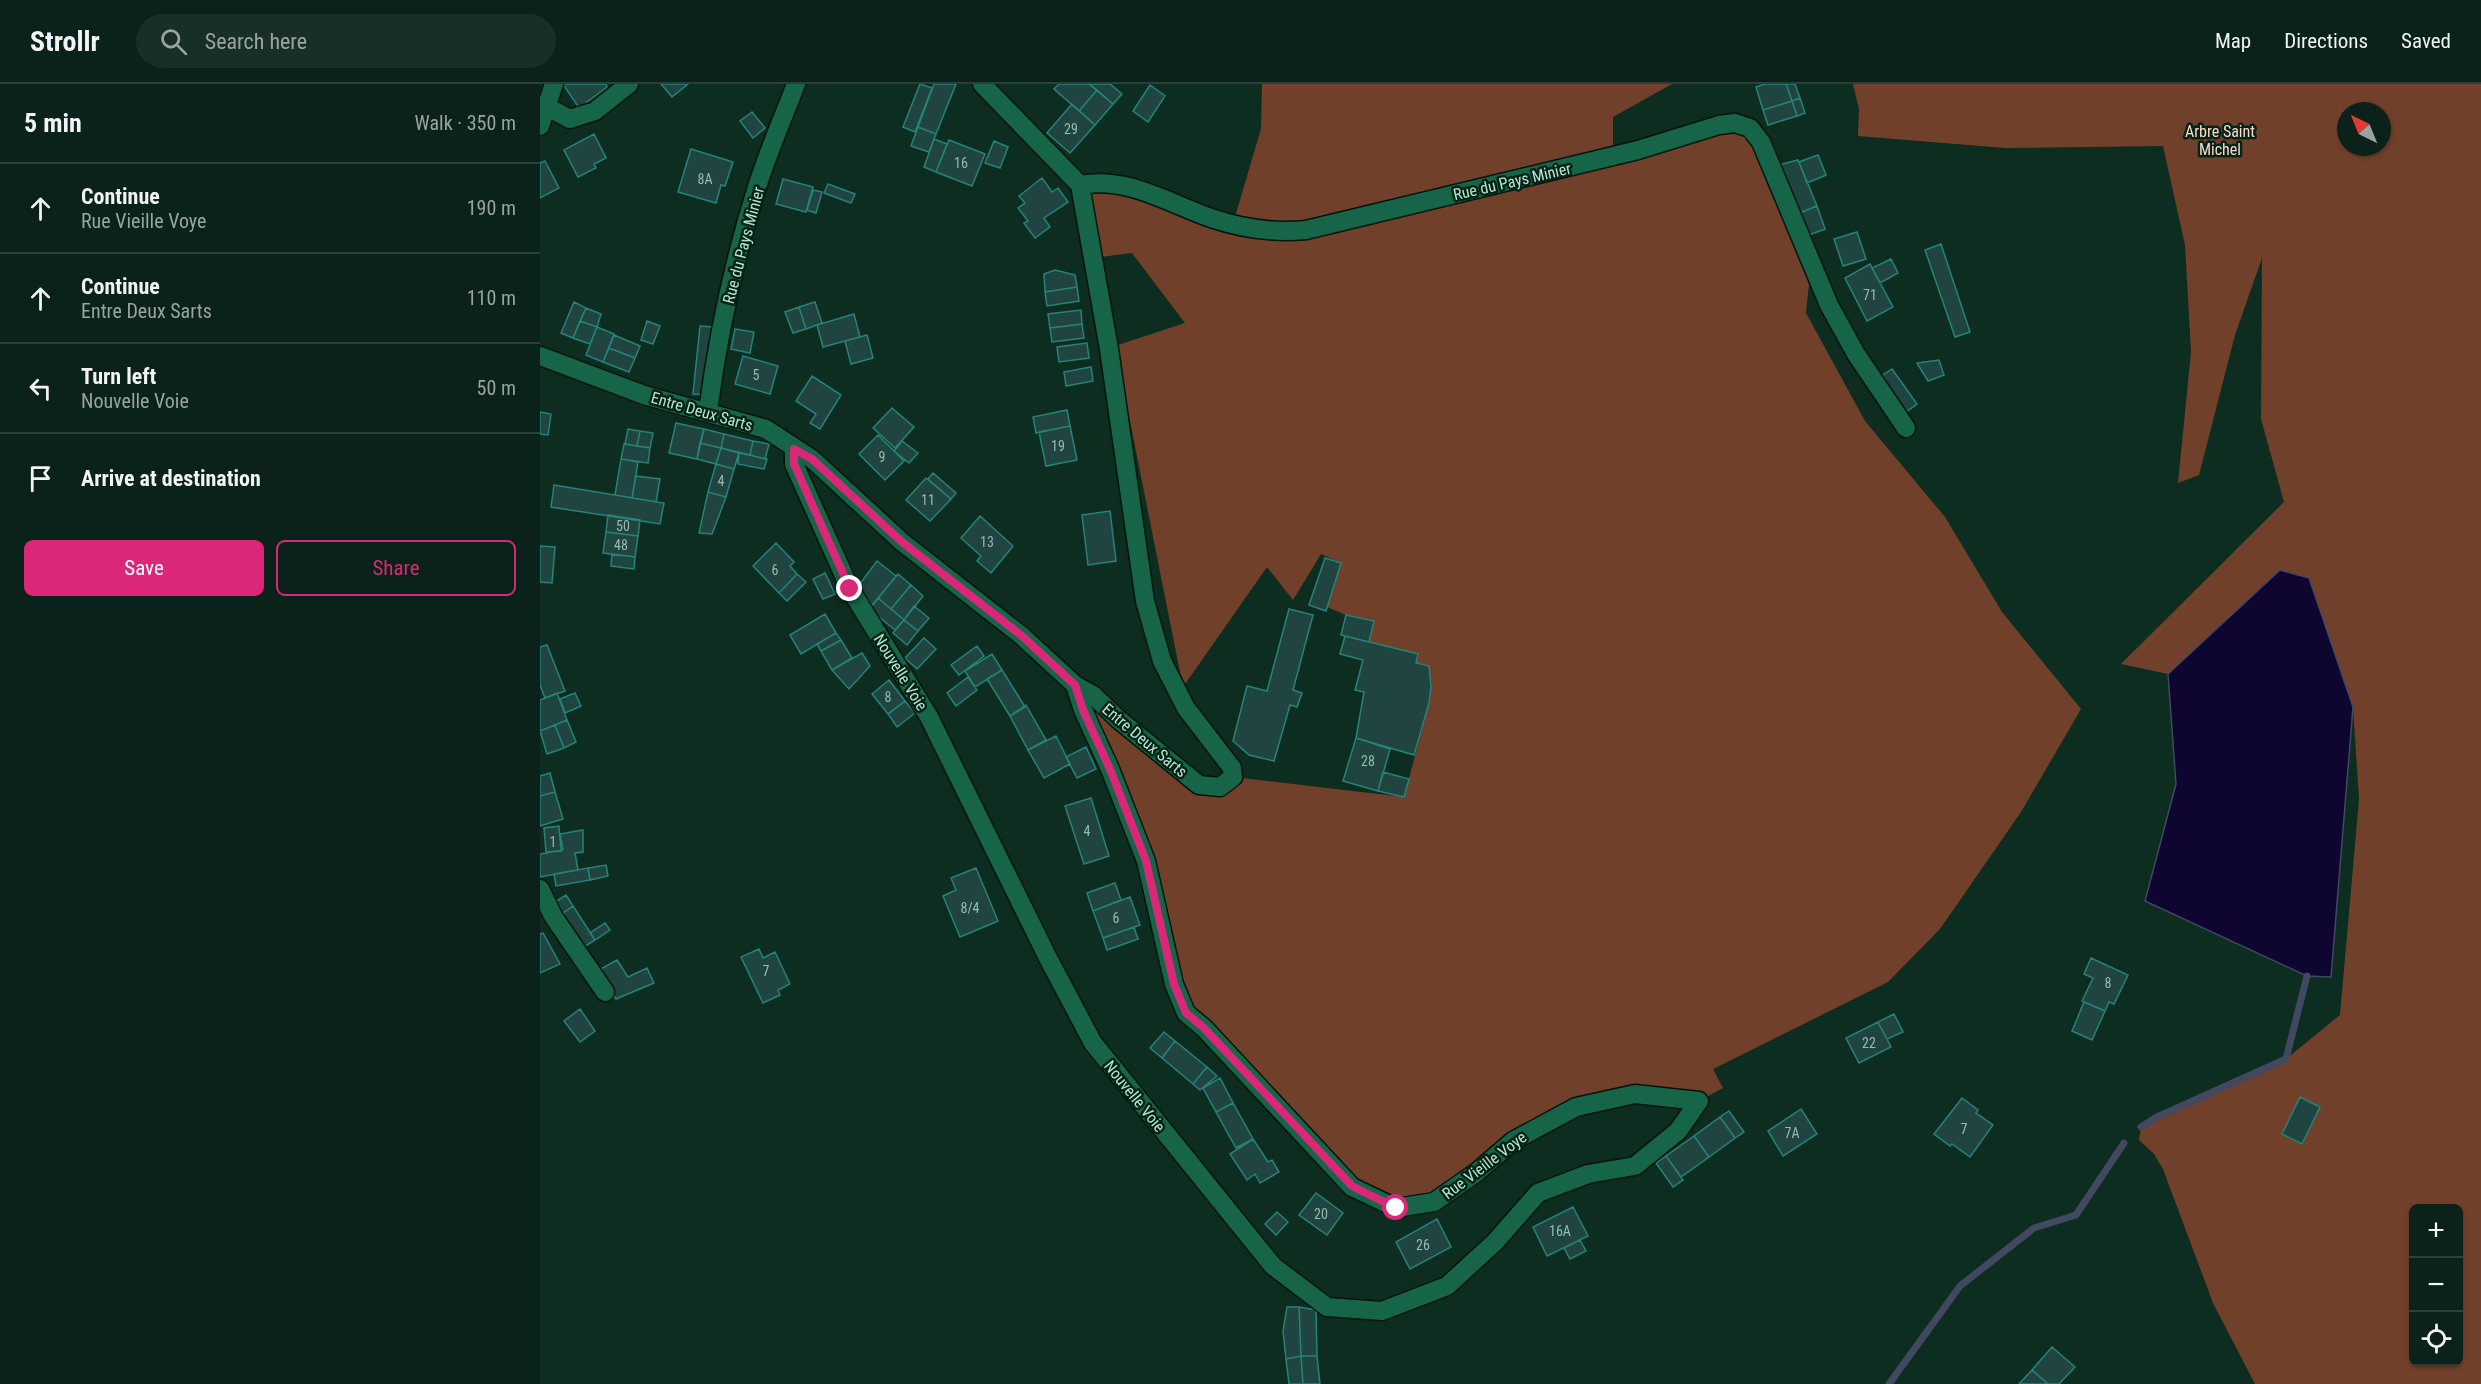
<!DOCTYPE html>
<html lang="en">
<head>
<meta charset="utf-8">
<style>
  :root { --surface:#0a2219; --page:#182f26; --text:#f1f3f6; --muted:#99a4a2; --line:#2a3f38; --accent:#db2777 }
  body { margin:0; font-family:"Roboto Condensed",sans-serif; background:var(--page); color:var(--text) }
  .controls { position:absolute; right:18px; bottom:18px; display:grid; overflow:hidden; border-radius:9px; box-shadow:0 2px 4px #0004 }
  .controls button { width:54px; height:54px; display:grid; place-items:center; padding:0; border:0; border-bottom:2px solid var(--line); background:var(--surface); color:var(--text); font:30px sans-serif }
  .compass { position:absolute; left:1797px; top:18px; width:54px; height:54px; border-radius:50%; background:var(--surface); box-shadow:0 2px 4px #0004; rotate:317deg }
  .stop { position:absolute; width:18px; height:18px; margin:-14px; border:4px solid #db2777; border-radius:50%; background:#fff }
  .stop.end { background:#db2777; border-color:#fff; box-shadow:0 2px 6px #0008 }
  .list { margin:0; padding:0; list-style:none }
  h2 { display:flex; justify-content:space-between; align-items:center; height:78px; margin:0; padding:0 24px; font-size:26px }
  h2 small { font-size:20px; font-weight:400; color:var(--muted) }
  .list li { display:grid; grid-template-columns:39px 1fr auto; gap:18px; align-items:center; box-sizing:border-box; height:90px; padding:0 24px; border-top:2px solid var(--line) }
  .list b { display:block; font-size:22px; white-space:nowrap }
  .list p { margin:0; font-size:20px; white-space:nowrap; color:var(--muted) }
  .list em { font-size:20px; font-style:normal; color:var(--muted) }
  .actions { display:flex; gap:12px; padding:18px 24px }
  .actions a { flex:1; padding:14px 0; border:2px solid var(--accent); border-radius:9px; text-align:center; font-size:21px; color:var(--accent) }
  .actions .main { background:var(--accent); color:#fff }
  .icon { flex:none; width:33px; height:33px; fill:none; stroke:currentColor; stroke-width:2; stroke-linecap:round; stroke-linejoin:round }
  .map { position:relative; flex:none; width:1941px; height:1300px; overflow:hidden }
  header { display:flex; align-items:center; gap:36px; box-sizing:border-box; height:84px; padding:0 30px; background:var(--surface); border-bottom:2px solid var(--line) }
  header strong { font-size:28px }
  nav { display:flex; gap:33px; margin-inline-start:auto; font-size:21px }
  .search { width:420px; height:54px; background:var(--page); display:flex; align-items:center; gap:15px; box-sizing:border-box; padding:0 21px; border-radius:33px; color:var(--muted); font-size:22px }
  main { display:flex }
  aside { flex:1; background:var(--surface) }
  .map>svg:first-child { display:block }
  .green { fill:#71402a; fill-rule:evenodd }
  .water { fill:#0e0530; stroke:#414860; stroke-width:1.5 }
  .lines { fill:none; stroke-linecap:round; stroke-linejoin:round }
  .stream { stroke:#414860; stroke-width:7 }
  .building { fill:#204540; stroke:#258379; stroke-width:1.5 }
  .street-casing { stroke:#00150a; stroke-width:21 }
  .secondary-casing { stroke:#00150a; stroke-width:21 }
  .street { stroke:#166549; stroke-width:18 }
  .secondary { stroke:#166549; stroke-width:18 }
  .route { stroke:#db2777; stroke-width:8 }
  .labels { text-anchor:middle; stroke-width:5; stroke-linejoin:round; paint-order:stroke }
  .number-label { font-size:14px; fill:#93bdac }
  .park-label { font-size:16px; fill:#fbd8c9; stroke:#042317 }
  .street-label { font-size:16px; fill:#b9e5d0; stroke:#042317 }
</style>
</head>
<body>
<header>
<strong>Strollr</strong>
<div class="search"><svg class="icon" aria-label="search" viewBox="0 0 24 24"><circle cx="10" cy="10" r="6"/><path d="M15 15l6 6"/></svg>Search here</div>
<nav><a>Map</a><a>Directions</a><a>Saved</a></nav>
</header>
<main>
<aside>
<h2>5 min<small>Walk · 350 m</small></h2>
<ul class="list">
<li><svg class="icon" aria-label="ahead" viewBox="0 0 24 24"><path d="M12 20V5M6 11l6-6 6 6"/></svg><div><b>Continue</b><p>Rue Vieille Voye</p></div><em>190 m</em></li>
<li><svg class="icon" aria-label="ahead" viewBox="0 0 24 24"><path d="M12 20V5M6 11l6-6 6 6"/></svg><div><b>Continue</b><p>Entre Deux Sarts</p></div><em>110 m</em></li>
<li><svg class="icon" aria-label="left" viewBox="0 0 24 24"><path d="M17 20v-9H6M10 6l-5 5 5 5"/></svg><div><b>Turn left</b><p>Nouvelle Voie</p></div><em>50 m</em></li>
<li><svg class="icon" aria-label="arrive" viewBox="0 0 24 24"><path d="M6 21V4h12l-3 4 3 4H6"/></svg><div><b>Arrive at destination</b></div></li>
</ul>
<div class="actions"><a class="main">Save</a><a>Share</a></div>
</aside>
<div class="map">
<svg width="1941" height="1300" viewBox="0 0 1941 1300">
  <rect width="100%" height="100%" fill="#0e2d21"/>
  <path class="green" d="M722 0H1132L1073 33V72L1210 44 1271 181 1266 229 1325 337 1405 433 1462 528 1541 625 1481 728 1400 845 1348 898 1173 985 1183 1004 1159 1017 1095 1010 1036 1023 894 1118 856 1124 812 1103 646 929 606 777 543 626 553 611 659 701 693 693 864 713 889 619V582L876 579 878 570 829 558 834 537 806 531 787 523 801 479 781 470 753 516 727 483 643 603 575 262 645 239 592 169 561 173 547 116 560 104 692 143 721 45Z
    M1313 0H1941V1300H1715L1673 1219 1623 1085 1614 1070 1599 1056 1601 1043 1746 975 1800 931 1819 715 1813 623 1769 494 1740 486 1628 590 1581 580 1744 418 1721 335 1722 174 1695 251 1659 391 1638 399 1651 268 1645 161 1623 62 1465 64 1318 52 1319 25ZM1806 27H1842V63H1806ZM1874 1124H1918V1278H1874Z"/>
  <path class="water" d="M1740 486 1769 494 1813 623 1791 893 1767 892 1605 817 1636 700 1628 590Z"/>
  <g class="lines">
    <path class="stream" d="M1601 1043 1617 1033 1746 975 1767 892
      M1349 1300 1420 1202 1494 1144 1536 1131 1584 1059"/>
  </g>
  <path class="building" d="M23 0H66L67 3 39 24Z
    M121 0H148L132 13Z
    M380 0 392 4 375 48 363 43Z
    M394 0H416L396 50 378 43Z
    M519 0H549L557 6 539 27 514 5Z
    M549 0H570L582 10 573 20Z
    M1225 0H1246L1252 17 1223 26 1216 3Z
    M1246 0H1255L1260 14 1252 17Z
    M610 1 625 12 608 38 593 27Z
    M557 6 573 20 555 41 539 27Z
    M1260 14 1265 29 1257 32 1252 17Z
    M1252 17 1257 32 1228 41 1223 26Z
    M532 20 555 41 530 69 507 49Z
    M212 28 225 44 213 54 200 37Z
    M378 43 396 50 389 68 371 62Z
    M54 50 66 74 54 80 56 84 38 93 24 66Z
    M394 55 407 60 396 88 384 83Z
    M409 56 445 70 432 102 396 88Z
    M454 57 468 63 460 84 445 79Z
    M151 65 193 78 185 102 181 101 176 119 138 108Z
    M1278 71 1286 91 1267 99 1259 78Z
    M1258 76 1277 122 1257 130 1235 82Z
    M5 77 19 104 0 114V79Z
    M502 94 512 108 518 104 528 118 504 134 510 143 495 154 484 139 488 137 478 124 485 119 479 112Z
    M243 95 273 103 266 128 236 120Z
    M288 100 315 110 311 119 284 109Z
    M273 106 282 108 276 129 267 126Z
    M1277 122 1285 145 1266 152 1257 130Z
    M1317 148 1326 175 1303 182 1294 155Z
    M1401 160 1430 248 1415 253 1385 166Z
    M1351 175 1358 189 1340 199 1332 184Z
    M1330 180 1353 223 1327 237 1305 194Z
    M515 186 535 191 537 203 505 208 504 190Z
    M537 203 539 217 507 222 505 208Z
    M34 218 46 224 33 254 21 249Z
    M275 218 282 239 266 245 259 223Z
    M259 223 266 245 253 249 245 228Z
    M46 224 61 230 57 243 40 237Z
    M541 226 542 240 510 244 508 230Z
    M314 230 320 253 283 263 277 241Z
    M40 237 57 243 50 260 33 254Z
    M107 237 120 242 113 260 101 256Z
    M542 240 544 254 512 258 510 244Z
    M160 242 174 243 168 311 153 310Z
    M57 243 74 250 63 278 46 271Z
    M195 245 214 248 210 269 191 265Z
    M74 251 100 262 95 274 69 264Z
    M327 251 333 274 311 280 305 257Z
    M547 259 549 274 519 278 517 263Z
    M69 264 95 274 89 288 63 278Z
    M203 272 238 282 230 310 195 300Z
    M1399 276 1404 291 1388 297 1377 279Z
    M551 283 553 297 526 302 524 288Z
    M1352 285 1377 320 1362 331 1337 295Z
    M272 292 301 311 280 345 270 339 276 330 256 317Z
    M352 324 374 343 355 364 333 344Z
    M527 326 530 342 496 349 493 333Z
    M0 328 11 330 8 351 0 350Z
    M136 339 164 345 157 375 129 369Z
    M530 342 537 376 506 382 499 348Z
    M88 345 100 347 97 362 85 360Z
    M164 345 184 350 181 364 160 359Z
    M100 347 113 349 110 364 97 362Z
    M184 350 213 357 210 371 181 364Z
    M338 351 364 377 345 396 319 370Z
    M213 357 229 360 225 375 210 371Z
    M362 357 378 369 369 379 354 367Z
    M160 359 181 364 176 380 157 375Z
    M84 360 110 364 108 379 81 375Z
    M181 364 199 369 194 385 176 380Z
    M199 369 227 375 224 385 198 380Z
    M81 375 98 378 92 414 75 411Z
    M176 380 194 385 186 413 168 408Z
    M393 389 416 409 411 415 388 395Z
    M96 392 120 395 116 418 92 414Z
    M386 394 411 415 390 437 366 416Z
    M14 401 124 419 120 440 11 423Z
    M168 408 186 413 172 450 159 449Z
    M570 427 576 477 548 481 542 431Z
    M68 431 100 436 98 452 66 448Z
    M440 432 473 462 451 489 437 477 441 472 421 454Z
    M66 448 98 452 95 473 63 469Z
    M236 459 254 478 250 482 257 490 239 509 213 482Z
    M0 462 15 463 12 499 0 498Z
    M72 470 95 473 94 485 71 482Z
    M785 474 801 479 786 527 769 521Z
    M337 477 356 492 332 522 319 501Z
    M285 489 295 510 283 515 273 495Z
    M257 490 266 498 247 517 239 509Z
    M358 490 371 501 351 525 338 514Z
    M371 501 383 512 364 536 351 525Z
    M338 514 364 536 355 546 329 525Z
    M374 522 389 534 378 547 364 536Z
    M749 525 773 531 753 606 762 609 757 623 750 621 734 677 709 671 693 657 707 602 727 607Z
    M285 530 296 549 261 570 250 551Z
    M806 531 834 537 829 558 801 551Z
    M364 536 378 547 367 561 353 549Z
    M296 549 301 556 281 567 277 560Z
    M805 552 878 570 876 579 889 582 891 603 889 619 874 671 816 654 824 608 815 606 823 576 800 570Z
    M384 554 396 565 377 585 365 574Z
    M301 556 312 574 292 586 281 567Z
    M7 561 25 607 5 614 0 601V563Z
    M437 562 444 572 419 591 411 581Z
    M322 569 330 582 309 605 292 586Z
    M452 570 462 586 435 603 425 587Z
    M462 586 485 623 470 632 447 595Z
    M428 593 437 606 416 622 407 609Z
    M349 596 365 617 348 630 332 610Z
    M17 609 27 636 0 647V616Z
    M35 609 41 622 25 629 20 615Z
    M365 617 375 629 357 643 348 630Z
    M486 621 506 656 488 666 470 632Z
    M27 636 36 658 24 664 15 641Z
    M15 641 24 664 7 670 0 647Z
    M516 652 530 680 504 694 488 666Z
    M816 654 850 665 838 707 803 697Z
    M546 663 556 685 537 694 526 673Z
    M843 688 869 695 864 713 838 707Z
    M10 689 15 708 0 712V692Z
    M15 708 23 735 0 742V712Z
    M551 714 569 772 544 780 525 722Z
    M19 742 21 767 6 768 4 744Z
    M43 746V768L35 769 38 786 0 793V770L23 766 20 750Z
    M66 781 68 792 50 796 48 784Z
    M48 784 50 796 16 802 14 790Z
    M436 784 458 837 420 853 403 812 416 806 411 794Z
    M575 799 581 816 553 827 547 809Z
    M26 811 33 822 19 832 12 820Z
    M590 813 600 841 563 854 553 827Z
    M33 822 55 856 41 865 19 832Z
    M65 839 70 846 55 856 50 849Z
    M594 843 598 855 567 866 563 854Z
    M3 849 20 880 0 889V850Z
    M219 865 223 874 235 868 250 900 238 906 240 911 223 919 201 873Z
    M1551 874 1588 891 1574 920 1569 918 1565 927 1542 917 1553 894 1544 890Z
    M77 876 88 893 107 884 114 899 76 915 57 887Z
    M1544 918 1565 927 1552 956 1532 947Z
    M40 925 55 947 40 958 24 937Z
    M1354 930 1363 948 1347 955 1338 938Z
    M1338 938 1351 963 1319 979 1306 954Z
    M624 948 635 957 622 974 610 964Z
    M635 957 667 983 653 1000 622 974Z
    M667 983 677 992 660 1006 653 1000Z
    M680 994 693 1019 676 1028 663 1004Z
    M1760 1013 1780 1023 1762 1060 1742 1050Z
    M1422 1014 1438 1026 1436 1029 1453 1041 1430 1073 1412 1060 1410 1062 1394 1050Z
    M693 1019 713 1055 696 1064 676 1028Z
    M1261 1025 1277 1050 1243 1072 1228 1047Z
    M1189 1027 1204 1048 1195 1054 1180 1033Z
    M1180 1033 1195 1054 1169 1073 1154 1052Z
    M1154 1052 1169 1073 1141 1093 1126 1072Z
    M713 1055 728 1078 732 1076 739 1088 720 1099 715 1090 707 1096 690 1070Z
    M1126 1072 1143 1096 1133 1103 1116 1079Z
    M776 1109 803 1129 787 1151 759 1131Z
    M1033 1123 1048 1152 1007 1172 993 1143Z
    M737 1128 748 1138 736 1151 725 1140Z
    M897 1135 911 1163 870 1185 856 1158Z
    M1040 1156 1046 1167 1030 1175 1024 1164Z
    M747 1223H759L761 1272 746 1275 743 1247Z
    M759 1223 776 1226 777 1272H761Z
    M1512 1263 1535 1283 1519 1300H1508L1492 1286Z
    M761 1272 763 1300H749L746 1275Z
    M761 1272H777L780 1300H763Z
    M1492 1286 1508 1300H1479Z"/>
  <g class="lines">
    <defs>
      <path id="street" d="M442 0 540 101
        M7 23 30 35 55 27 89 0
        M540 101C587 92 628 119 671 134 703 145 733 149 766 146L1098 66 1179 41 1195 39 1210 44 1221 58 1289 221 1316 270 1366 344
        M0 272 104 311 226 345 272 375 362 458 482 552 535 601 553 611 578 635 659 701 680 703 693 693 692 684 646 624 622 577 605 517 569 265 540 101
        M168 327C178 251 194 176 217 103 228 68 243 34 256 0
        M254 365V380L310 505 389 633 508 874 553 959 733 1182 787 1223 842 1227 907 1202 955 1158 998 1109 1048 1090 1095 1082 1138 1047 1159 1017 1095 1010 1036 1023 973 1057 937 1088 894 1118 856 1124 812 1103 664 944 646 929 634 900 606 777 570 685 543 626 535 601
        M0 805 13 832 65 908"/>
      <path id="secondary" d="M0 42 14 0"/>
    </defs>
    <use href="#street" class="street-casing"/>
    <use href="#secondary" class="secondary-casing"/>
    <use href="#street" class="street"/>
    <use href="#secondary" class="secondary"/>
  </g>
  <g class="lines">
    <path class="route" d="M310 505 254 380V365L272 375 362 458 482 552 535 601 543 626 570 685 606 777 634 900 646 929 664 944 812 1102 856 1124"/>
  </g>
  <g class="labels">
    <g class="number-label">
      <text x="531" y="50">29</text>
      <text x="421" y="84">16</text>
      <text x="165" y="100">8A</text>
      <text x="1330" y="216">71</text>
      <text x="216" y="296">5</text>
      <text x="518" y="367">19</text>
      <text x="342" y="378">9</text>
      <text x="181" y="402">4</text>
      <text x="388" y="421">11</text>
      <text x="83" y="447">50</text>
      <text x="447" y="463">13</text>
      <text x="81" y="466">48</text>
      <text x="235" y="491">6</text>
      <text x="348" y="618">8</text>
      <text x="828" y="682">28</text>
      <text x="547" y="752">4</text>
      <text x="13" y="763">1</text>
      <text x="430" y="829">8/4</text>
      <text x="576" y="839">6</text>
      <text x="226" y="892">7</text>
      <text x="1568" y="904">8</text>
      <text x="1329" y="964">22</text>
      <text x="1424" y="1050">7</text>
      <text x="1252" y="1054">7A</text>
      <text x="781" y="1135">20</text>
      <text x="1020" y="1152">16A</text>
      <text x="883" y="1166">26</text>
    </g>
    <g class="park-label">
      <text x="1680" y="53">Arbre Saint<tspan x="1680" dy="18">Michel</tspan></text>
    </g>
    <g class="street-label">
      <text transform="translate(972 97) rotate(-13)" y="6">Rue du Pays Minier</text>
      <text transform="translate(203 161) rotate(-75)" y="6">Rue du Pays Minier</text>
      <text transform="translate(162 327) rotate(16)" y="6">Entre Deux Sarts</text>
      <text transform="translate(361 588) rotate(58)" y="6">Nouvelle Voie</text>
      <text transform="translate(605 656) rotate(40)" y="6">Entre Deux Sarts</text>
      <text transform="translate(595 1012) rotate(51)" y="6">Nouvelle Voie</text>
      <text transform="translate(944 1081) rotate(-37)" y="6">Rue Vieille Voye</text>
    </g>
  </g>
</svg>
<div class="controls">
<button>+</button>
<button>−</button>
<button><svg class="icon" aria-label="locate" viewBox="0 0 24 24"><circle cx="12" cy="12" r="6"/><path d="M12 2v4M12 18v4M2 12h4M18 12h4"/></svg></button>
</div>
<svg class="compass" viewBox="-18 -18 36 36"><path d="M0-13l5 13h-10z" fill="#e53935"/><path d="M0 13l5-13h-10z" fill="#99a4a2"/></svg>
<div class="stop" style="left:856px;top:1124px"></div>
<div class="stop end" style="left:310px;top:505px"></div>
</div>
</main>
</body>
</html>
